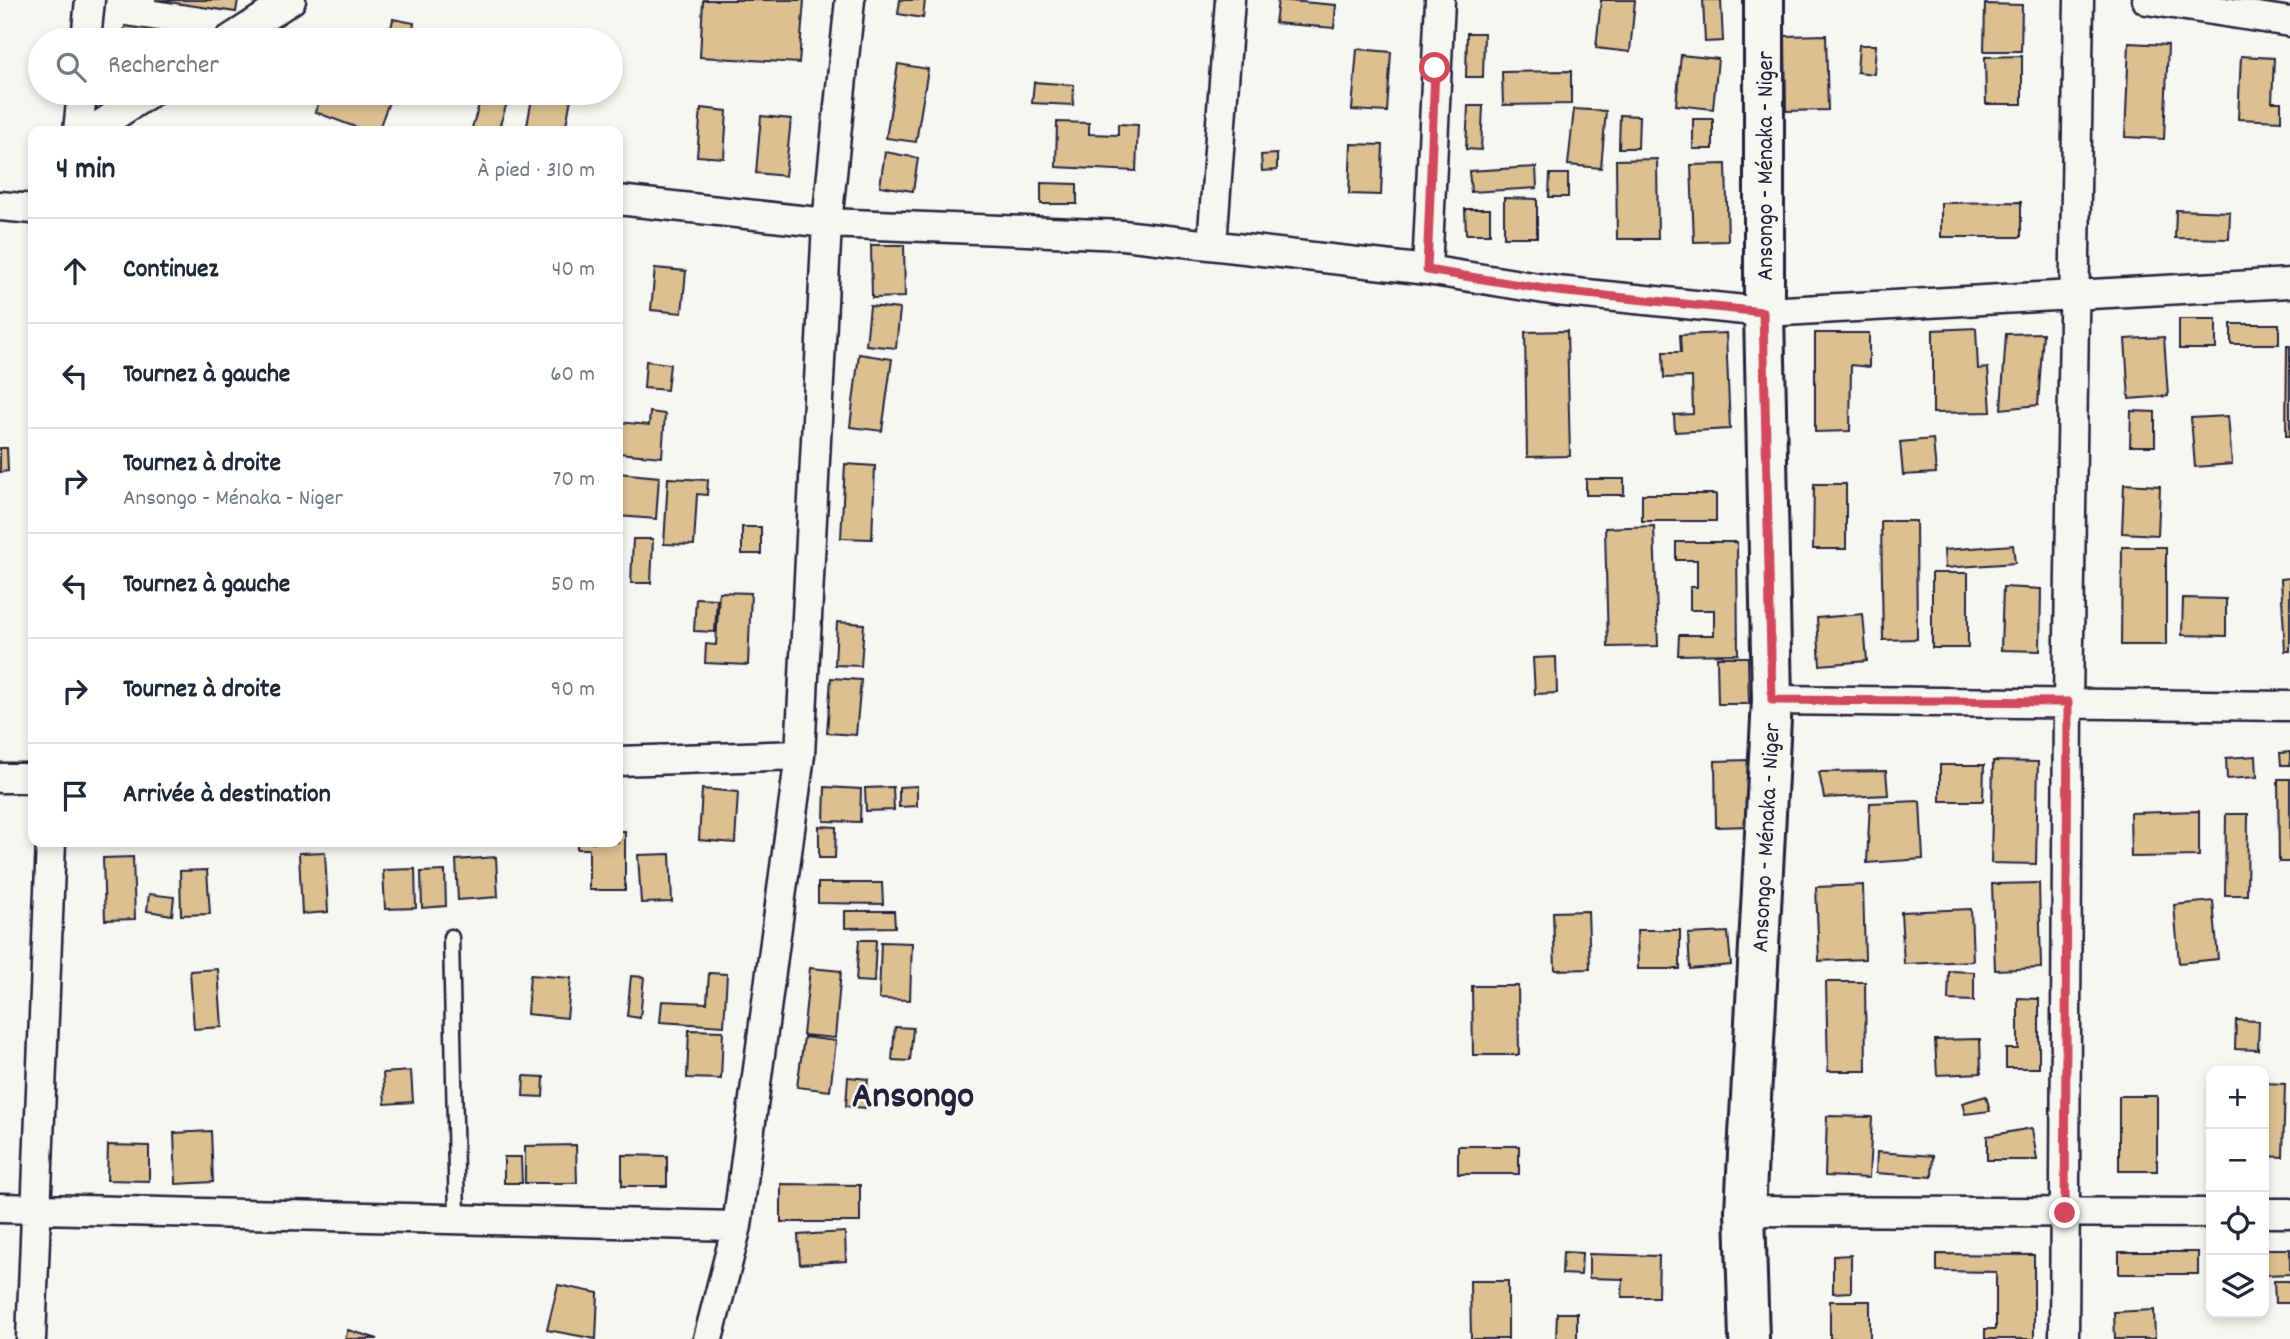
<!DOCTYPE html>
<html lang="fr">
<head>
<meta charset="utf-8">
<style>
  :root { --surface:#fff; --page:#f6f6f7; --text:#1f2937; --muted:#747a83; --line:#e0e1e3 }
  body { margin:0; font-family:Dekko,sans-serif; background:var(--page); color:var(--text) }
  .controls { position:absolute; right:21px; bottom:21px; display:grid; overflow:hidden; border-radius:14px; box-shadow:0 4px 10px #0003 }
  .controls button { width:63px; height:63px; display:grid; place-items:center; padding:0; border:0; border-bottom:2px solid var(--line); background:var(--surface); color:var(--text); font:35px sans-serif }
  .stop { position:absolute; width:21px; height:21px; margin:-16px; border:5px solid #d1495b; border-radius:50%; background:#fff }
  .stop.end { background:#d1495b; border-color:#fff; box-shadow:0 2px 7px #0008 }
  .list { margin:0; padding:0; list-style:none }
  h2 { display:flex; justify-content:space-between; align-items:center; height:91px; margin:0; padding:0 28px; font-size:30px }
  h2 small { font-size:23px; font-weight:400; color:var(--muted) }
  .list li { display:grid; grid-template-columns:46px 1fr auto; gap:21px; align-items:center; box-sizing:border-box; height:105px; padding:0 28px; border-top:2px solid var(--line) }
  .list b { display:block; font-size:26px; white-space:nowrap }
  .list p { margin:0; font-size:23px; white-space:nowrap; color:var(--muted) }
  .list em { font-size:23px; font-style:normal; color:var(--muted) }
  .icon { flex:none; width:38px; height:38px; fill:none; stroke:currentColor; stroke-width:2; stroke-linecap:round; stroke-linejoin:round }
  .map { position:relative; flex:none; width:2290px; height:1339px; overflow:hidden }
  .search { position:absolute; background:var(--surface); box-shadow:0 4px 10px #0003; left:28px; top:28px; width:595px; height:77px; display:flex; align-items:center; gap:18px; box-sizing:border-box; padding:0 24px; border-radius:38px; color:var(--muted); font-size:26px }
  .panel { position:absolute; background:var(--surface); box-shadow:0 4px 10px #0003; left:28px; top:126px; width:595px; height:721px; border-radius:14px }
  .map>svg:first-child { display:block }
  .building { fill:#dcc091; stroke:#22223b; stroke-width:2 }
  .lines { fill:none; stroke-linecap:round; stroke-linejoin:round }
  .service-casing { stroke:#22223b; stroke-width:19 }
  .minor-casing { stroke:#22223b; stroke-width:33 }
  .secondary-casing { stroke:#22223b; stroke-width:44 }
  .service { stroke:#f6f6f2; stroke-width:14 }
  .minor { stroke:#f6f6f2; stroke-width:28 }
  .secondary { stroke:#f6f6f2; stroke-width:38 }
  .route { stroke:#d1495b; stroke-width:9 }
  .labels { text-anchor:middle; stroke-width:5; stroke-linejoin:round; paint-order:stroke }
  .street-label { font-size:24px; fill:#22223b; stroke:#f6f6f2 }
  .town-label { font-size:38px; font-weight:bold; fill:#22223b; stroke:#f6f6f2 }
</style>
</head>
<body>
<div class="map">
<svg width="2290" height="1339" viewBox="0 0 2290 1339">
  <rect width="100%" height="100%" fill="#f6f6f2"/>
  <filter id="ink" filterUnits="userSpaceOnUse"><feTurbulence type="fractalNoise" baseFrequency=".0143" numOctaves="2"/><feDisplacementMap in="SourceGraphic" scale="14" xChannelSelector="R" yChannelSelector="G"/><feConvolveMatrix kernelMatrix="1 2 1 2 8 2 1 2 1" color-interpolation-filters="sRGB"/></filter>
  <g filter="url(#ink)">
    <path class="building" d="M155 0H238L236 12Z
      M703 0H804L799 63 700 57Z
      M900 0H925L923 18 898 14Z
      M1278 0 1336 5 1334 28 1275 23Z
      M1601 0H1635L1630 52 1596 48Z
      M1703 0H1721L1723 41 1705 42Z
      M1985 4 2022 5 2021 51H1984Z
      M393 19 414 23 412 38 390 34Z
      M125 26 178 34 177 40H123Z
      M1467 33H1484L1483 77H1466Z
      M1826 35 1828 110 1786 111 1785 36Z
      M2129 43 2168 45 2164 139 2125 137Z
      M1859 45H1876L1874 74 1857 72Z
      M1357 49 1391 52 1387 112 1352 110Z
      M1681 55 1718 59 1713 109 1676 105Z
      M2022 56V104H1986L1985 57Z
      M2241 56 2274 58 2272 102H2281V121L2238 119Z
      M898 64 928 69 916 142 886 138Z
      M1571 71V104L1503 105 1502 72Z
      M1034 82 1074 85 1073 105 1032 103Z
      M322 93H387L392 94 378 131H366L315 112Z
      M533 93H572L565 131H526Z
      M482 95 507 103 498 131H471Z
      M1468 106H1483L1481 150 1466 149Z
      M701 108 727 111 724 158 697 156Z
      M1574 109 1606 111 1601 168 1568 165Z
      M1620 115 1639 116 1638 148H1619Z
      M761 116 791 119 785 176 756 173Z
      M1693 119H1713V149H1693Z
      M1057 122 1089 123V134L1118 135V124L1138 125 1136 171 1056 167Z
      M1351 144 1383 145 1381 195 1349 194Z
      M885 152 918 158 913 191 880 186Z
      M1277 154V170L1262 171 1261 155Z
      M1657 159 1658 239H1617L1616 160Z
      M1726 164 1728 241 1694 242 1691 165Z
      M1536 167 1537 188 1471 192 1469 171Z
      M1550 174H1568V197H1549Z
      M1041 183 1077 184V204H1041Z
      M1504 198 1537 199V237H1504Z
      M2021 202V237H1941V203Z
      M1465 209H1490V234H1466Z
      M2176 210 2230 212 2229 239 2175 238Z
      M871 245H904L905 297 872 298Z
      M655 268 686 271 682 313 651 310Z
      M870 306 900 309 896 348 866 345Z
      M2179 319H2216V349H2179Z
      M2231 324H2279V344H2231Z
      M1976 328 1978 369 1988 368 1991 412 1933 413V330Z
      M1567 331 1570 456 1527 457 1525 332Z
      M1726 333 1730 429 1675 432 1674 415 1693 414 1692 377 1664 378 1663 352H1681L1680 335Z
      M1815 333H1869V367L1851 365 1850 431 1815 432Z
      M2043 333 2038 405 2001 409 2006 334Z
      M2164 337 2168 396 2129 399 2125 339Z
      M2287 346H2290V436H2286Z
      M859 354 892 359 882 431 850 427Z
      M646 361 670 364 667 390 644 388Z
      M2131 411 2155 412V446H2130Z
      M650 412 665 414 662 457 618 453V422L649 425Z
      M2228 416 2232 464 2195 467 2191 418Z
      M1933 439 1936 473 1903 475 1900 442Z
      M0 448H7L8 471 0 472Z
      M845 464 875 466 872 539 841 538Z
      M618 473 659 477 656 519 618 516Z
      M668 478 708 480 707 495 697 494 694 545 664 544Z
      M1586 479H1624V495H1586Z
      M1814 484H1846V549H1813Z
      M2124 484 2160 486 2158 535 2122 533Z
      M1642 494H1716V521H1642Z
      M1881 521H1916L1917 639 1883 640Z
      M1654 526 1658 646 1608 647 1605 528Z
      M742 527H761V554H742Z
      M633 539H653L651 583H631Z
      M1676 542H1737L1738 654 1678 655 1679 635H1714V610H1690V587H1697V560H1676Z
      M2013 545 2015 563 1945 568 1944 550Z
      M2122 547H2166V645H2121Z
      M1932 573H1968V648H1932Z
      M2290 578V651H2285L2281 579Z
      M2003 587 2041 589 2040 651 2001 650Z
      M719 592 751 593 748 665 705 663 706 644 716 645Z
      M696 598 717 599 715 632 694 631Z
      M2183 598 2226 599V636L2182 635Z
      M1863 614 1867 661 1820 665 1817 618Z
      M837 622 864 624 861 666 835 665Z
      M1556 657 1557 693 1535 694 1533 658Z
      M1717 657H1748L1749 704H1718Z
      M831 678 861 680 856 735 827 733Z
      M2290 752V765H2281L2280 753Z
      M2256 756 2257 777 2227 779 2226 758Z
      M1749 760 1750 826 1716 827 1715 761Z
      M1993 761 2038 762 2036 864 1991 863Z
      M1940 765H1984L1983 801H1940Z
      M1886 771 1888 795 1824 798 1819 772Z
      M2278 779H2290V862H2279Z
      M917 786V806L899 807V787Z
      M825 787 861 789 860 822 824 821Z
      M893 787 894 810 866 811 865 788Z
      M702 789 738 792 735 843 699 840Z
      M1920 801 1923 859 1867 863 1870 803Z
      M2199 811V856L2131 857 2130 813Z
      M2226 814H2248L2247 895H2225Z
      M819 826 836 827 835 858H819Z
      M618 831H625V890H589V849H577V842H618Z
      M325 852 328 912 302 914 299 853Z
      M670 854 672 902 641 903 638 855Z
      M133 857 135 919 105 920 103 858Z
      M496 857 498 897 458 900 456 860Z
      M415 869 416 908 385 909 383 870Z
      M207 870 210 914 181 915 180 871Z
      M445 871 446 906 422 908 421 872Z
      M818 883H882L883 904 818 903Z
      M2039 883 2041 968 1995 970 1992 884Z
      M1863 885 1865 959 1819 961 1816 887Z
      M149 894 174 897 172 915 147 911Z
      M2213 901 2218 959 2179 963 2174 905Z
      M1971 909 1973 961 1904 964 1901 912Z
      M845 911H894L895 927 845 928Z
      M1588 911 1590 969 1555 970 1553 912Z
      M1637 930H1680V969H1638Z
      M1728 932 1731 965 1690 969 1688 934Z
      M859 940H876L874 982 856 981Z
      M881 942 912 943 910 1000 879 999Z
      M810 968 841 971 835 1038 803 1035Z
      M218 969 222 1027 194 1029 190 971Z
      M1949 971 1974 972V1001L1948 1000Z
      M709 973 727 974 724 1026 660 1022 662 1001 707 1003Z
      M530 975 571 978 567 1018 527 1014Z
      M631 976 644 977 640 1018 627 1016Z
      M1826 982H1865L1866 1071H1828Z
      M1472 986H1518L1519 1055H1473Z
      M2018 998 2039 999V1068H2006V1049H2018Z
      M2236 1020 2259 1021 2258 1050 2235 1049Z
      M895 1027 913 1028 910 1061 892 1060Z
      M689 1030 723 1031 721 1079 687 1078Z
      M804 1037 836 1041 830 1091 797 1087Z
      M1980 1039 1981 1073 1937 1075 1935 1040Z
      M411 1071 413 1102 385 1104 383 1073Z
      M524 1076 544 1077 543 1097 523 1096Z
      M848 1077 868 1079 865 1108 846 1106Z
      M2264 1083 2285 1084 2283 1157 2264 1156Z
      M1986 1096 1990 1111 1965 1114 1962 1103Z
      M2119 1096H2157V1171H2119Z
      M1827 1116 1872 1117 1869 1178 1825 1176Z
      M2032 1128 2037 1160H1987V1136Z
      M211 1131 213 1182 176 1184 174 1133Z
      M108 1145 149 1146V1181L107 1180Z
      M576 1145 577 1183H525V1146Z
      M1458 1146H1519V1174H1458Z
      M1877 1152 1933 1156 1932 1177 1876 1173Z
      M622 1155 667 1156V1186H622Z
      M504 1157H521L522 1183H504Z
      M781 1184 860 1185V1222H781Z
      M845 1232 846 1261 800 1264 798 1235Z
      M2264 1249H2290V1274L2264 1275Z
      M1563 1252 1582 1253 1581 1275 1562 1274Z
      M2119 1252H2198V1274H2119Z
      M1589 1254 1659 1256 1658 1297H1622L1623 1279 1589 1278Z
      M1937 1254 2034 1255V1339H1985V1329H1996V1272L1937 1271Z
      M1851 1255V1292L1833 1293V1256Z
      M1470 1281H1508V1339H1471Z
      M2274 1281H2290V1303H2275Z
      M558 1285 598 1293 596 1339 547 1330Z
      M1830 1301H1870V1339H1830Z
      M2154 1310 2155 1339H2115L2114 1312Z
      M1557 1313H1577V1339H1556Z
      M348 1330 378 1339H345Z"/>
    <g class="lines">
      <defs>
        <path id="service" d="M451 937 457 1219"/>
        <path id="minor" d="M2147 0 2290 22
          M86 40 90 0
          M229 40 291 0
          M78 131 82 93
          M91 131 149 93
          M618 200 827 223 1123 235 1427 270 1557 291 1764 312 2290 283
          M0 206 33 209
          M1212 245 1230 0
          M1427 270 1440 0
          M1772 700 2290 706
          M618 761 800 755
          M0 778H33
          M0 1208 737 1226
          M1745 1211 2211 1213
          M2264 1213H2290
          M31 1339 51 842
          M708 1339 737 1226 800 755 827 223 850 0
          M2064 1339 2068 702 2079 0"/>
        <g id="secondary">
          <path id="s1" d="M1749 1339 1745 1211 1772 700 1764 312V0"/>
        </g>
      </defs>
      <use href="#service" class="service-casing"/>
      <use href="#minor" class="minor-casing"/>
      <use href="#secondary" class="secondary-casing"/>
      <use href="#service" class="service"/>
      <use href="#minor" class="minor"/>
      <use href="#secondary" class="secondary"/>
    </g>
  </g>
  <g class="lines" filter="url(#ink)">
    <path class="route" d="M1435 68 1427 270 1557 291 1763 312 1772 700 2068 702 2065 1213"/>
  </g>
  <g class="labels">
    <g class="street-label">
      <text transform="translate(1764 166) rotate(-90)" y="8">Ansongo - Ménaka - Niger</text>
      <text dy="8" stroke="none"><textPath href="#s1" startOffset="502">Ansongo - Ménaka - Niger</textPath></text>
    </g>
    <g class="town-label">
      <text x="913" y="1106">Ansongo</text>
    </g>
  </g>
</svg>
<div class="controls">
<button>+</button>
<button>−</button>
<button><svg class="icon" aria-label="locate" viewBox="0 0 24 24"><circle cx="12" cy="12" r="6"/><path d="M12 2v4M12 18v4M2 12h4M18 12h4"/></svg></button>
<button><svg class="icon" aria-label="layers" viewBox="0 0 24 24"><path d="M12 4l9 5-9 5-9-5zM3 14l9 5 9-5"/></svg></button>
</div>
<div class="stop" style="left:1435px;top:68px"></div>
<div class="stop end" style="left:2065px;top:1213px"></div>
<div class="search"><svg class="icon" aria-label="search" viewBox="0 0 24 24"><circle cx="10" cy="10" r="6"/><path d="M15 15l6 6"/></svg>Rechercher</div>
<section class="panel">
<h2>4 min<small>À pied · 310 m</small></h2>
<ul class="list">
<li><svg class="icon" aria-label="ahead" viewBox="0 0 24 24"><path d="M12 20V5M6 11l6-6 6 6"/></svg><div><b>Continuez</b></div><em>40 m</em></li>
<li><svg class="icon" aria-label="left" viewBox="0 0 24 24"><path d="M17 20v-9H6M10 6l-5 5 5 5"/></svg><div><b>Tournez à gauche</b></div><em>60 m</em></li>
<li><svg class="icon" aria-label="right" viewBox="0 0 24 24"><path d="M7 20v-9h11M14 6l5 5-5 5"/></svg><div><b>Tournez à droite</b><p>Ansongo - Ménaka - Niger</p></div><em>70 m</em></li>
<li><svg class="icon" aria-label="left" viewBox="0 0 24 24"><path d="M17 20v-9H6M10 6l-5 5 5 5"/></svg><div><b>Tournez à gauche</b></div><em>50 m</em></li>
<li><svg class="icon" aria-label="right" viewBox="0 0 24 24"><path d="M7 20v-9h11M14 6l5 5-5 5"/></svg><div><b>Tournez à droite</b></div><em>90 m</em></li>
<li><svg class="icon" aria-label="arrive" viewBox="0 0 24 24"><path d="M6 21V4h12l-3 4 3 4H6"/></svg><div><b>Arrivée à destination</b></div></li>
</ul>
</section>
</div>
</body>
</html>
